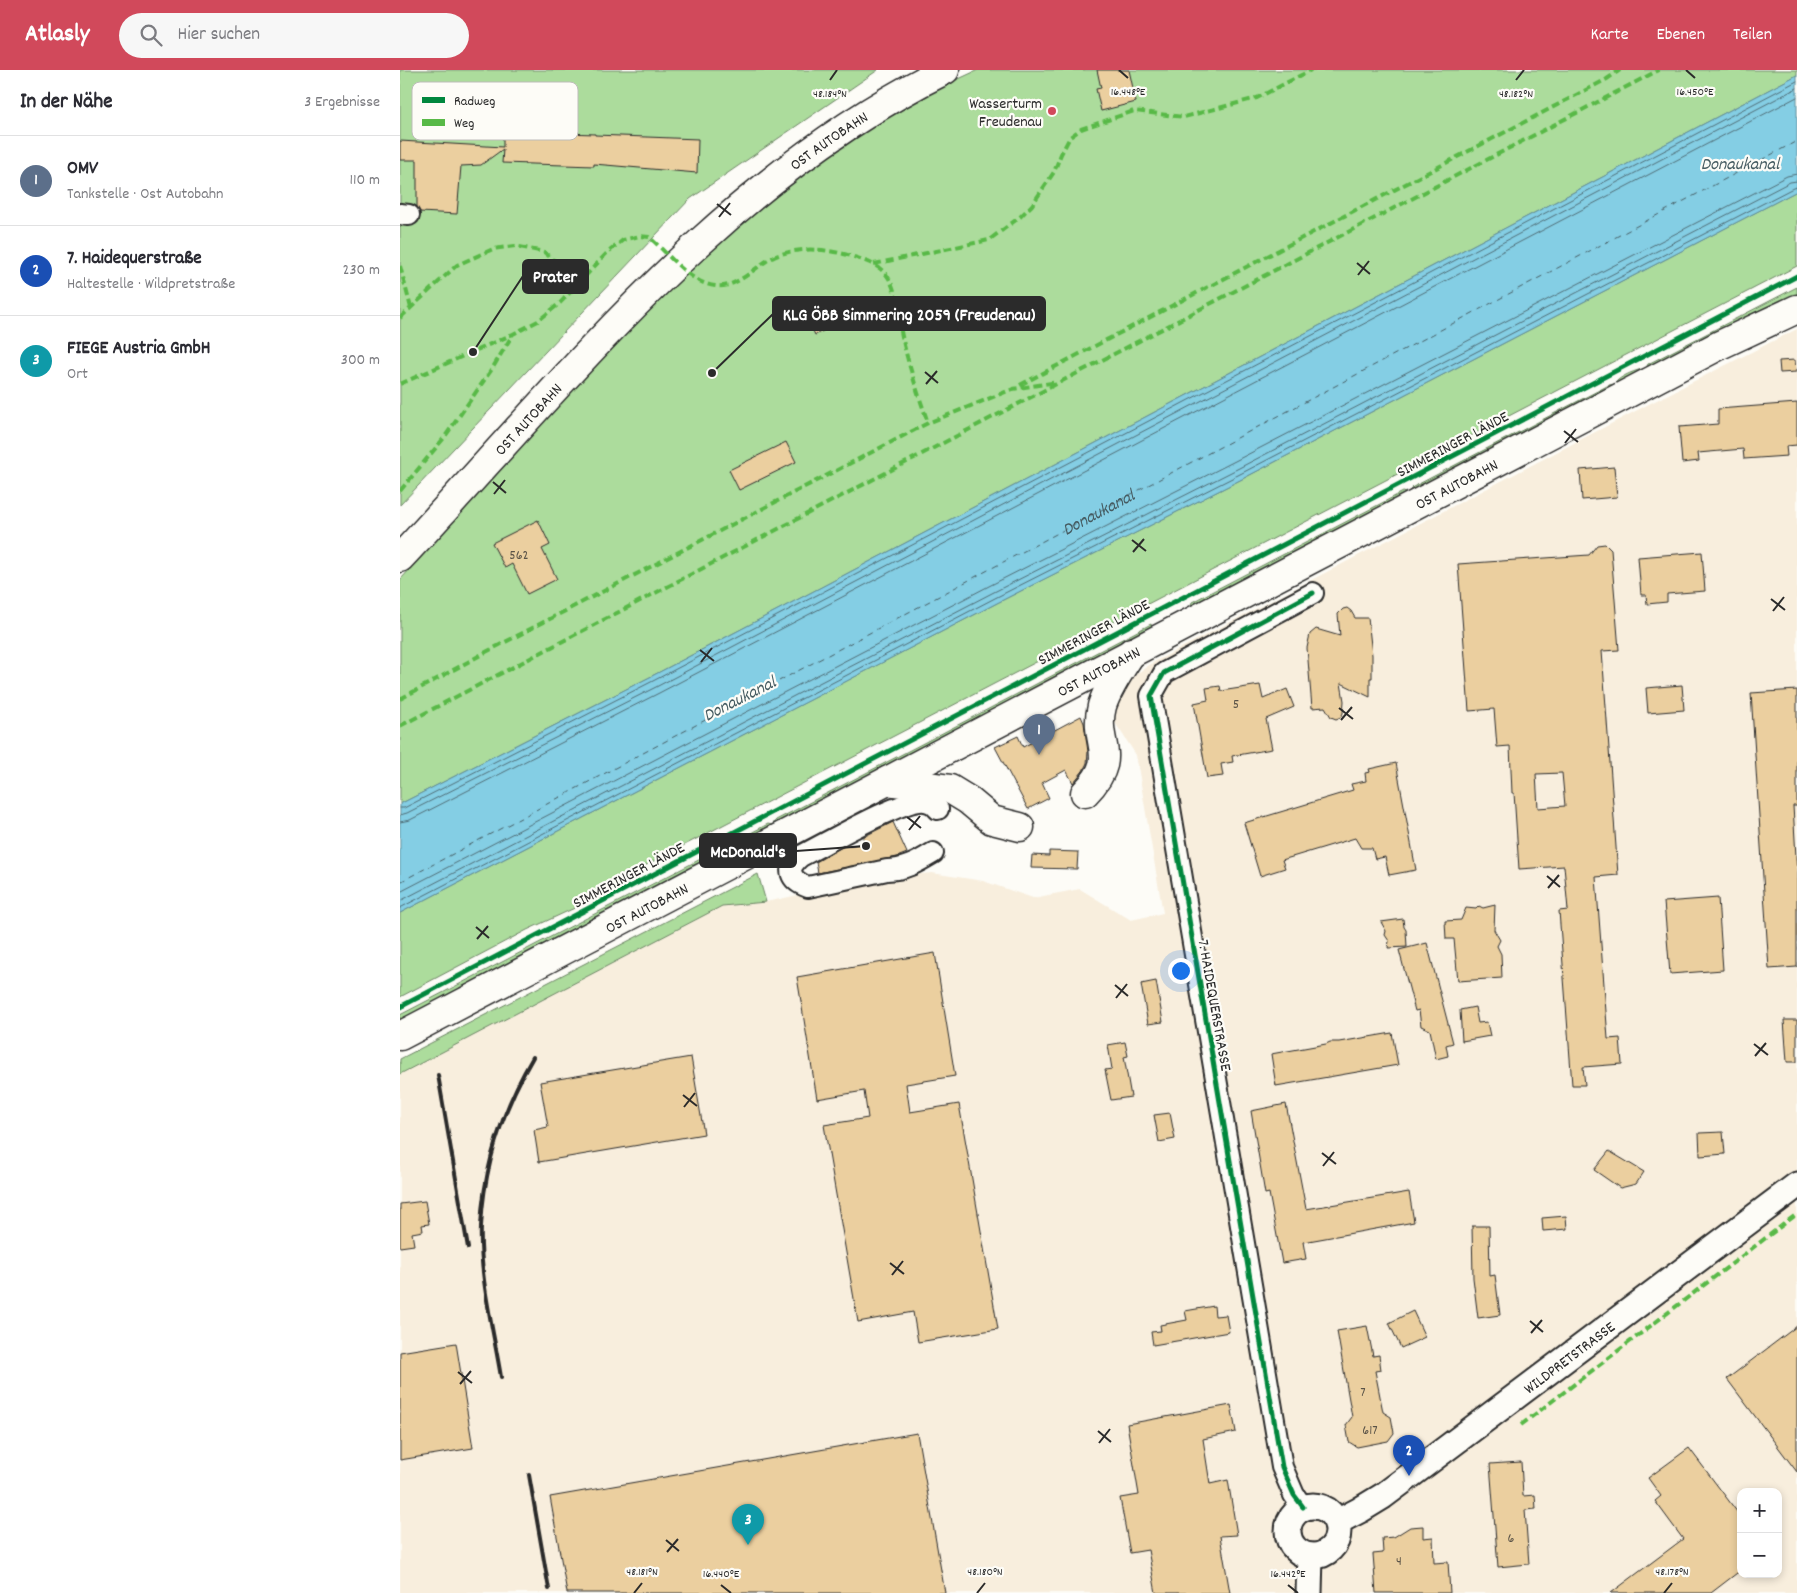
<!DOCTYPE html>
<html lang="de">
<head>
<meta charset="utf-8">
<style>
  :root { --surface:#fff; --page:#f7f7f7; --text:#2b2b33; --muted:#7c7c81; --line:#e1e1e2; --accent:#d1495b }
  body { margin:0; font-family:Dekko,sans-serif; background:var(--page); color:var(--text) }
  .controls { position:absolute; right:15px; bottom:15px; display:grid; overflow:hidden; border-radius:10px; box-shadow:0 2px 8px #0003 }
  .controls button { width:45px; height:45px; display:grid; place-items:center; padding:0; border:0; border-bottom:1px solid var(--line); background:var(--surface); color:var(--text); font:25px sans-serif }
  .you { position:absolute; left:780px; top:900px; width:18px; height:18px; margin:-12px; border:4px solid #fff; border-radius:50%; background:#1a73e8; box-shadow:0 0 0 8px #1a73e833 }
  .badge { display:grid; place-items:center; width:32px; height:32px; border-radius:50%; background:var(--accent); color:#fff; font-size:16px; font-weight:700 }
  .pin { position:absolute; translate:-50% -41px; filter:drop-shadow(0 1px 2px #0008) }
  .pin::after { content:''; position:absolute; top:26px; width:18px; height:15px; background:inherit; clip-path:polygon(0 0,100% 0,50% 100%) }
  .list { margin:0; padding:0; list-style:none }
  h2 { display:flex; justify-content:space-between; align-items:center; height:65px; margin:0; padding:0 20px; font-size:21px }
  h2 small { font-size:16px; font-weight:400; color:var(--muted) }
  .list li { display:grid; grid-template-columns:32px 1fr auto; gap:15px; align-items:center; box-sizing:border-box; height:90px; padding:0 20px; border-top:1px solid var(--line) }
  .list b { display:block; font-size:19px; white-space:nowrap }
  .list p { margin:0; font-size:16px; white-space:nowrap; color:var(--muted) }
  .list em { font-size:16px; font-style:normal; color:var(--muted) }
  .icon { flex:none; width:28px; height:28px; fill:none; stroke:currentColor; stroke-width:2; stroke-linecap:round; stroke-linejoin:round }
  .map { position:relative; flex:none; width:1397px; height:1523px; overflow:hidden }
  header { display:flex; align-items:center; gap:30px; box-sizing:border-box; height:70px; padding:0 25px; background:var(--accent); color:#fff }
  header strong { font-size:24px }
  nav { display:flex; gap:28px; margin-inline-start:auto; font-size:18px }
  .search { width:350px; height:45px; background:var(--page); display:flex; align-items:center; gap:12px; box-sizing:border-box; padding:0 18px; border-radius:28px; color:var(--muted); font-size:19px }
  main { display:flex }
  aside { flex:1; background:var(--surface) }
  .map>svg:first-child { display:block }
  .built { fill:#f8eedd; fill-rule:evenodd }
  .green { fill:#acdc9c; stroke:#6c8464 }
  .water { fill:#84cee4; stroke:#608d9a }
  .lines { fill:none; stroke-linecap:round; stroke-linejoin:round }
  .shore { stroke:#4f6c75; stroke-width:1 }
  .ferry { stroke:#465c62; stroke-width:1; stroke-dasharray:6 5; stroke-linecap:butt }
  .building { fill:#ebcf9f; stroke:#2b2b2b; fill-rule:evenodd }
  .minor-casing { stroke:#2b2b2b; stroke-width:24 }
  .major-casing { stroke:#2b2b2b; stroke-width:29 }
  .highway-casing { stroke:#2b2b2b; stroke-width:31 }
  .path { stroke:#2b2b2b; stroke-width:3; stroke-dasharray:4 4; stroke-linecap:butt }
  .minor { stroke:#fdfcf7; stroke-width:20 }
  .major { stroke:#fdfcf7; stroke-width:25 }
  .highway { stroke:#fdfcf7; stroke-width:28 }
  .rail { stroke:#2b2b2b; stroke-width:4 }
  .quiet { stroke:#58b947; stroke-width:4; stroke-dasharray:8 4; stroke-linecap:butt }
  .cycleway-casing { stroke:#fdfcf7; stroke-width:8 }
  .cycleway { stroke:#00873e; stroke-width:5 }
  .ticks { fill:none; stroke:#2b2b2b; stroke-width:2 }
  .poi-dot { fill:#d1495b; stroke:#fdfcf7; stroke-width:2 }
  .labels { text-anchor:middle; stroke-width:4.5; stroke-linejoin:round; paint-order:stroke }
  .number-label { font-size:14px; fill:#5b5448 }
  .poi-label { font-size:16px; fill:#2b2b2b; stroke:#fdfcf7; text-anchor:end }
  .street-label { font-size:16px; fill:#2b2b2b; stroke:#fdfcf7 }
  .water-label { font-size:18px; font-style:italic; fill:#465c62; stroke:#fdfcf7 }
  .key { fill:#fdfcf7; stroke:#bebdba; stroke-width:1 }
  .key-label { font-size:14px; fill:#2b2b2b }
  .ticks-label { font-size:12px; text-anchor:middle; fill:#2b2b2b; stroke:#fdfcf7; stroke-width:4.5; stroke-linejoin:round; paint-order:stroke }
  .leader { fill:none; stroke:#2b2b2b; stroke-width:2 }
  .callout-dot { fill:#2b2b2b; stroke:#fdfcf7; stroke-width:2 }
  .callout { fill:#2b2b2b; stroke:#2b2b2b; stroke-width:2 }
  .callout-label { font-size:18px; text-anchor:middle; font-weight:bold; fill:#fff }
</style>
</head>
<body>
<header>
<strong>Atlasly</strong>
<div class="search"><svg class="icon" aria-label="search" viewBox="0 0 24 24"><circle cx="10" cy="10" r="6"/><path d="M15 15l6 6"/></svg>Hier suchen</div>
<nav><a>Karte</a><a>Ebenen</a><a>Teilen</a></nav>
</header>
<main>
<aside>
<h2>In der Nähe<small>3 Ergebnisse</small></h2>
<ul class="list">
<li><span class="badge" style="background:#5c6f8a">1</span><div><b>OMV</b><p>Tankstelle · Ost Autobahn</p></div><em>110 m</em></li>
<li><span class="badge" style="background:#1a4fb4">2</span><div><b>7. Haidequerstraße</b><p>Haltestelle · Wildpretstraße</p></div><em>230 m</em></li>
<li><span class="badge" style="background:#0f9aa8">3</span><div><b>FIEGE Austria GmbH</b><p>Ort</p></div><em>300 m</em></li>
</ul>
</aside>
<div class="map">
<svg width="1397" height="1523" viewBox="0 0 1397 1523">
  <rect width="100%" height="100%" fill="#fdfcf7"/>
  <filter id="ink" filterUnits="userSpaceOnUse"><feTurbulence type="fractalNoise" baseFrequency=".02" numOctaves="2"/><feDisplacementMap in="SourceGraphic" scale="10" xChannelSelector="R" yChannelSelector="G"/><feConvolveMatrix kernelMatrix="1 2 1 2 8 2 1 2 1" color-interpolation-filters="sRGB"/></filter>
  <g filter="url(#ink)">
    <path class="built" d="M1397 259V1523H0V1004L322 836 366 832 477 808 532 803 583 811 633 828 680 819 731 850 763 843 736 685 712 648 711 642 730 608 754 592 1249 334ZM1341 1422H1378V1504H1341Z"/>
    <path class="green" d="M0 0H478L290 129 0 435Z
      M578 0H1397V5L250 607 0 734V510C175 321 336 108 578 0Z
      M1397 121V196L177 831 179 836 127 860 0 927V843L597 533 844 408Z
      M1397 217V226L792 538 790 537 792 532 1003 422 1007 423 1013 417 1209 315 1214 314C1221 305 1237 300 1246 298L1248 294Z
      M751 554 752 558 210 845 207 841 205 842 206 847 143 880 141 875 137 877 140 882 65 921 62 916 59 918 61 923 0 955V945L368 754 372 755 376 750Z
      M358 804 366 832 322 836 0 1004V989Z"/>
    <path class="water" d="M1397 5V121L844 408 597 533 0 843V734L250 607Z"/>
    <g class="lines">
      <path class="shore" d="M0 738H4L253 611 1397 11
        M0 745 7 743 256 617 1397 18
        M0 752 10 750 259 623 1397 27
        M0 822 589 516 835 391 1387 106 1397 104
        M0 831 592 523 839 398 1390 112 1397 111
        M0 838 595 528 842 403 1393 118 1397 117"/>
      <path class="ferry" id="s1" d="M0 812 1397 71"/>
    </g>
    <path class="building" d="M697 0H729L736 32 701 41 696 19 701 18Z
      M103 61 195 64V65L298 69 297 103 194 94V96L102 93 103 79 81 95 61 96 57 144 20 142 17 137V90H0V71L103 77Z
      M420 242 427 259 415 265 407 248Z
      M1395 290 1396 302 1380 303 1379 291Z
      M1397 333V375L1386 376 1387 386 1344 389 1343 379 1298 383 1299 391 1282 393 1279 357 1318 354V339Z
      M386 372 396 392 339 420 329 400Z
      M1214 397 1217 427 1182 430 1180 400Z
      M138 450 150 475 142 479 157 509 127 524 112 494 105 498 92 473Z
      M1205 474 1211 480 1219 580 1202 581 1218 805 1196 807 1208 969 1220 968 1222 994 1183 997 1185 1015H1172L1159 841 1168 840 1164 796 1119 799 1114 723H1112L1110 676 1097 677 1094 639 1069 641 1058 494 1189 485 1197 475ZM1162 703 1165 736 1138 738 1136 704Z
      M1302 482 1305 521 1267 524V532L1247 534 1246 525H1241L1238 487Z
      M947 538 951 541 955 548H968L972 585V608H970V627L941 613 944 631 943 643 941 647 936 649 931 647 925 637 912 638 907 578 910 564 916 559 940 566 938 544 943 539Z
      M860 615 863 629 887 619 894 637 866 649 872 679 832 686 833 692 821 694 823 706 807 708 794 633 808 630 806 618 820 616 821 621Z
      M1282 615 1284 640 1248 643 1246 618Z
      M1397 620V736H1393L1397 804V897L1369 899 1351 623Z
      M681 646 684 653 688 682 687 693 683 701 673 713 666 700 642 713 649 728 628 739 595 677 618 666 623 677Z
      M996 693 1016 800 989 805 985 787 975 789 972 778H961L955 768 882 790 885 798 860 806 844 753 953 720 951 714 966 711 965 703 970 702 969 699Z
      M493 752 507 783 497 787 418 803 416 792 442 777 464 773 463 767Z
      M649 781 678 782 677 799 631 798 632 785 649 786Z
      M1318 828 1323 900 1270 904 1264 832Z
      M1095 835 1094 860 1100 870 1097 876 1101 884 1102 908 1058 911 1054 869H1046L1045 851 1061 850 1066 838 1076 839 1079 836 1083 838Z
      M1003 849 1004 857 1006 860 1007 877 988 878 989 871 985 865 986 861 981 852Z
      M1027 873 1053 973 1046 975 1048 986 1036 989 1030 960 1021 956 1019 940 1015 941 999 880Z
      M535 883 555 1006 506 1014 510 1042 559 1034 598 1259 518 1272 513 1242 458 1252 424 1055 468 1048 464 1021 417 1029 397 907Z
      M756 911 763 952 748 954 741 914Z
      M1075 937 1078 953 1087 952 1090 966 1062 971 1060 940Z
      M1384 950H1397V992H1387Z
      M992 963 998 995 876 1016 871 984 926 974 930 972H939Z
      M725 972 728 986 724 987 731 1027 711 1030 705 1000 712 999 708 975Z
      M291 987 304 1064 139 1092 134 1060 148 1057 140 1012Z
      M886 1034 906 1139 1009 1122 1014 1152 903 1172 906 1189 882 1193 869 1123 865 1124 851 1041Z
      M770 1043 775 1069 759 1072 754 1045Z
      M1323 1062 1325 1084 1300 1086 1299 1063Z
      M1209 1081 1244 1102 1236 1114 1220 1118 1194 1100Z
      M25 1131 29 1154 22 1155 23 1161 12 1163 14 1175 0 1177V1134Z
      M1166 1146 1167 1159 1143 1161 1142 1148Z
      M1072 1156H1089L1090 1206 1095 1205 1100 1245 1078 1248 1073 1208Z
      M814 1236 815 1246 826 1245 829 1262 753 1275 751 1262 761 1261 760 1255 787 1250 785 1241Z
      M1013 1241 1025 1267 1001 1278 989 1253Z
      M967 1256 973 1286 979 1285 981 1300 975 1301 983 1342 991 1347 994 1363 988 1371 957 1377 949 1372 946 1355 952 1347 937 1261Z
      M1397 1256V1402L1327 1309Z
      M56 1273 73 1378 0 1390V1282Z
      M831 1335 836 1362 803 1369 810 1414 828 1410 837 1465 820 1466 830 1523H756L748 1480 730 1483 720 1428 739 1425 727 1354Z
      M517 1363 545 1523H167L150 1427Z
      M1289 1378 1341 1447V1500L1311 1523H1211L1283 1469 1255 1431 1261 1426 1248 1408Z
      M1121 1392 1123 1426 1135 1425 1136 1439 1125 1440 1129 1494 1098 1497 1090 1394Z
      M1023 1456V1468L1033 1467 1034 1493 1048 1492 1050 1523H976L973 1484 983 1483 982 1468 994 1467 1010 1457Z"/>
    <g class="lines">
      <defs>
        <path id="minor" d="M0 144 9 145
          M533 783C518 792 505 800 487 800L408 817C391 811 384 799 401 786 425 774 503 728 525 731 531 732 535 735 538 739
          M903 1437 894 1425 882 1397 751 626 764 603 913 523"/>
        <g id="major">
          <circle cx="913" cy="1461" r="25"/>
          <path id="s2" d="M937 1452 960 1440 983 1426 1397 1115"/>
          <path d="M909 1523 910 1486"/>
        </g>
        <g id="highway">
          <path id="s3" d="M0 488C167 310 321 110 545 0"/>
          <path d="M487 711 550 719 568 730 592 750 620 757"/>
          <path d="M685 723C722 685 692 675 702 636 708 617 721 599 732 582"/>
          <path id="s4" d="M0 966 1219 328 1320 275 1397 239"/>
        </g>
      </defs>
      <use href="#minor" class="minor-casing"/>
      <use href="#major" class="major-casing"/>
      <use href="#highway" class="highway-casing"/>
      <path class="path" d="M999 1381 1001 1384"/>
      <use href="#minor" class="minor"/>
      <use href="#major" class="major"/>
      <use href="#highway" class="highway"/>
      <path class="rail" d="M38 1005 68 1178
        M101 1307C93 1258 79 1206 81 1156 84 1095 102 1040 133 987
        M129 1405 149 1519"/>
      <path class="quiet" d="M474 194 589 170 620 147 632 135 654 102 661 84 670 67 681 59 734 41 784 47 857 28 911 0
        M0 196 11 238
        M0 248 57 195 93 179 115 176 144 182 180 212
        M0 314 113 264 138 251 160 233 206 184 223 170 240 166 249 167C268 183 289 213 315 216 335 219 352 200 368 190 394 175 429 178 457 188 468 192 481 196 488 207 497 221 496 236 499 251 505 286 517 320 528 353
        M620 315 1207 9 1220 0
        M0 421 44 368 92 299 113 264
        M0 629 86 582 528 353 613 319 657 312
        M0 656 1259 0
        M1121 1355 1397 1144"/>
      <defs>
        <path id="cycleway" d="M0 937 1397 206
          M903 1437 894 1425 882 1397 751 626 764 603 913 523"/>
      </defs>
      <use href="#cycleway" class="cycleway-casing"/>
      <use href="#cycleway" class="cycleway"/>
    </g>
  </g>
  <path class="ticks" d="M719 0 728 8M1286 0 1295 8M430 10 437 0M1116 10 1124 0M317 134 331 145M319 147 330 133M957 193 970 204M958 205 969 191M525 302 538 313M526 314 537 301M1164 361 1178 372M1165 373 1176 359M93 412 106 423M94 424 105 410M732 470 746 481M733 482 744 469M1371 529 1385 540M1373 541 1384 527M300 580 314 591M301 592 312 578M939 638 953 649M941 650 952 637M507 747 521 758M509 760 520 746M1147 806 1160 817M1148 818 1159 805M76 857 89 868M77 869 88 856M715 915 728 926M716 928 727 914M1354 974 1368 985M1355 986 1366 973M283 1025 297 1036M284 1037 295 1023M922 1083 936 1094M923 1096 934 1082M490 1193 504 1204M492 1205 503 1191M1130 1251 1143 1262M1131 1263 1142 1250M58 1302 72 1313M60 1314 71 1301M698 1361 711 1372M699 1373 710 1359M266 1470 279 1481M267 1482 278 1469M321 1515 331 1523M888 1515 898 1523M234 1523 242 1513M577 1523 585 1513M1264 1523 1272 1513"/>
  <circle class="poi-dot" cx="652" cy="41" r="5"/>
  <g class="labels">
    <g class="number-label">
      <text x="119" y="489">562</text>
      <text x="836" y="638">5</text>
      <text x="963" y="1326">7</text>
      <text x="970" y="1364">617</text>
      <text x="1111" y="1472">6</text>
      <text x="999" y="1495">4</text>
    </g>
    <g class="poi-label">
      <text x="642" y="38">Wasserturm<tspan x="642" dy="18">Freudenau</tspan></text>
    </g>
    <g class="street-label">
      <text dy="6" stroke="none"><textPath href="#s3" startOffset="600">OST AUTOBAHN</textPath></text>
      <text dy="6" stroke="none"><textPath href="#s3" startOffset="189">OST AUTOBAHN</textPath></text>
      <text transform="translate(1052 373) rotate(-28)" y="6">SIMMERINGER LÄNDE</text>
      <text dy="6" stroke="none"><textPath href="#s4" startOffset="1192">OST AUTOBAHN</textPath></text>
      <text transform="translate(693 561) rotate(-28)" y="6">SIMMERINGER LÄNDE</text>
      <text dy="6" stroke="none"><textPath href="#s4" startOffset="788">OST AUTOBAHN</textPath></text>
      <text transform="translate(228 804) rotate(-28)" y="6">SIMMERINGER LÄNDE</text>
      <text dy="6" stroke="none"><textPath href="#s4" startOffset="278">OST AUTOBAHN</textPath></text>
      <text transform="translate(816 935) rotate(80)" y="6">7. HAIDEQUERSTRASSE</text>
      <text dy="6" stroke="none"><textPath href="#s2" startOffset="285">WILDPRETSTRASSE</textPath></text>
    </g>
    <g class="water-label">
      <text x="1340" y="99">Donaukanal</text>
      <text dy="6" stroke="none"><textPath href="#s1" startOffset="790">Donaukanal</textPath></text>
      <text transform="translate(339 628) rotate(-27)" y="6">Donaukanal</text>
    </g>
  </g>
  <rect x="12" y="12" width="166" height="58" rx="8" class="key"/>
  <rect x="22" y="27" width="23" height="6" fill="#00873e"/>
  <rect x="22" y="49" width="23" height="7" fill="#58b947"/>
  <g class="key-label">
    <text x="54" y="35">Radweg</text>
    <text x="54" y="57">Weg</text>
  </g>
  <g class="ticks-label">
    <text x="1295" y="25">16.450°E</text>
    <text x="728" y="25">16.448°E</text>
    <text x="430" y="27">48.184°N</text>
    <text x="1116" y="27">48.182°N</text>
    <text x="242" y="1505">48.181°N</text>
    <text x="585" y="1505">48.180°N</text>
    <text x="1272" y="1505">48.178°N</text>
    <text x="321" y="1507">16.440°E</text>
    <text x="888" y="1507">16.442°E</text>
  </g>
  <path class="leader" d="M73 282L123 206M312 303L373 244M466 776L396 781"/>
  <g class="callout-dot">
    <circle cx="73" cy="282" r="5"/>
    <circle cx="312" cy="303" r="5"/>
    <circle cx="466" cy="776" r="5"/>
  </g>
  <g class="callout">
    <rect x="123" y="190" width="65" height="33" rx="5"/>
    <rect x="373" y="227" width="272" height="33" rx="5"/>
    <rect x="300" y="764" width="96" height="33" rx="5"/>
  </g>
  <g class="callout-label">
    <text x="155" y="212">Prater</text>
    <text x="509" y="250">KLG ÖBB Simmering 2059 (Freudenau)</text>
    <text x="348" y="787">McDonald's</text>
  </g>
</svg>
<div class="controls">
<button>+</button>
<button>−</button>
</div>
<div class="you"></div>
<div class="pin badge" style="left:639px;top:685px;background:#5c6f8a">1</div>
<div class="pin badge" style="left:1009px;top:1406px;background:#1a4fb4">2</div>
<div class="pin badge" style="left:348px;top:1475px;background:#0f9aa8">3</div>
</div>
</main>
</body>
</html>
